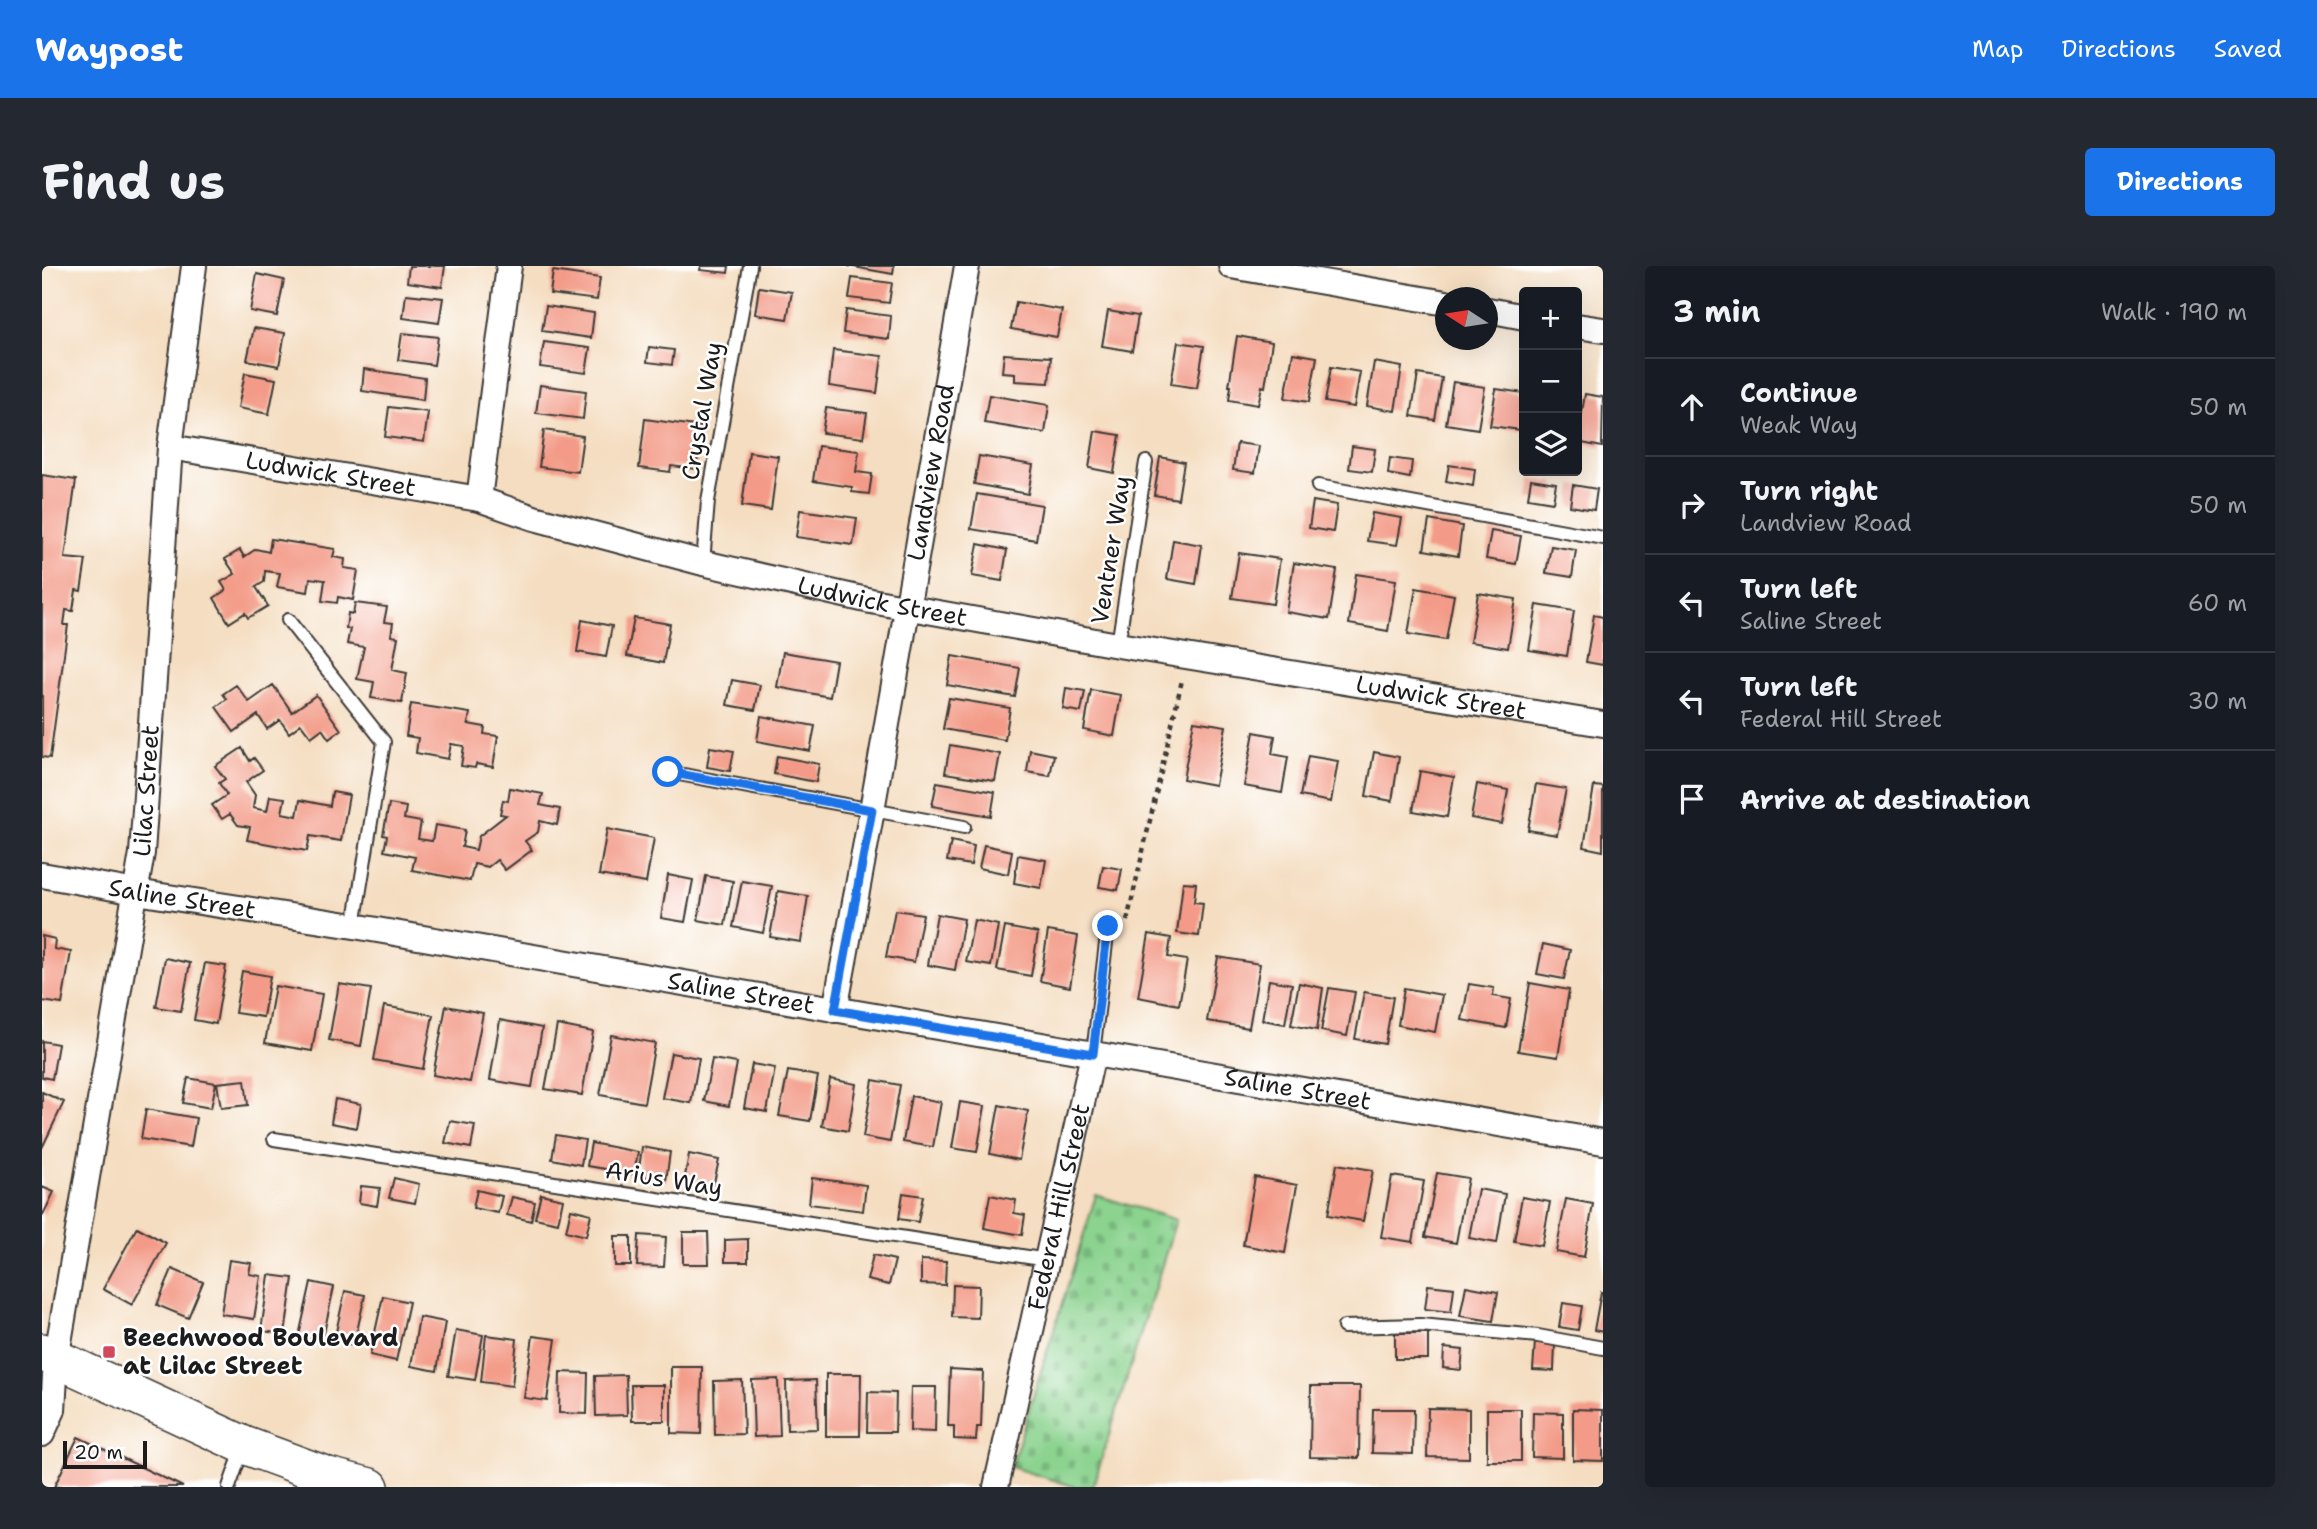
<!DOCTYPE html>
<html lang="en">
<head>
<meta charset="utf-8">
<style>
  :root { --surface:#171b24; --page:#242831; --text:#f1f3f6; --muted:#9ea1a6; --line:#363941; --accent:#1a73e8 }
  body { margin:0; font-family:"Shantell Sans",sans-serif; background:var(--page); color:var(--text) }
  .controls { position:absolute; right:21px; top:21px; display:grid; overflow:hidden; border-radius:7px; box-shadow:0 7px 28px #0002 }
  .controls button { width:63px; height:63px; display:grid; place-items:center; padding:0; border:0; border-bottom:2px solid var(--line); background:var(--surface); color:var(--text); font:35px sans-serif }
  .compass { position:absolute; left:1393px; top:21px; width:63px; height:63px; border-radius:50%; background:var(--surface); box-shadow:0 7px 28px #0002; rotate:282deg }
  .scale { position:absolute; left:21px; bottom:18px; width:84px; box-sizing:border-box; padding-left:7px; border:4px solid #1c1c1c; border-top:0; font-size:19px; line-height:24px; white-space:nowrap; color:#1c1c1c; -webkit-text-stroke:5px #fff; paint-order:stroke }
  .stop { position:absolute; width:21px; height:21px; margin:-16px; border:5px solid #1a73e8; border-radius:50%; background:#fff }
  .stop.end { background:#1a73e8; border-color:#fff; box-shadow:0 2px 7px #0008 }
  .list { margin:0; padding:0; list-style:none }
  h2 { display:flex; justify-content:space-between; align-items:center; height:91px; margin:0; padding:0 28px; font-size:30px }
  h2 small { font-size:23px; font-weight:400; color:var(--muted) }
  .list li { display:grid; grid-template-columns:46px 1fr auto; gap:21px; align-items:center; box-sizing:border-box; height:98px; padding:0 28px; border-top:2px solid var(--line) }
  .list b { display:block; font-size:26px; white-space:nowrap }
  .list p { margin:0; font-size:23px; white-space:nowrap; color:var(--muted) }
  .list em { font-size:23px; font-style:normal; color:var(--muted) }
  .icon { flex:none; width:38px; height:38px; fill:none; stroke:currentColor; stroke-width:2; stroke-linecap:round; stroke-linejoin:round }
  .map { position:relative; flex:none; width:1561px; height:1221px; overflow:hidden; border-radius:7px }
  header { display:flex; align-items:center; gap:42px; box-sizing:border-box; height:98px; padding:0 35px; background:var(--accent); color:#fff }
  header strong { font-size:33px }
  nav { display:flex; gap:38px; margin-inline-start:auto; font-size:24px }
  .intro { display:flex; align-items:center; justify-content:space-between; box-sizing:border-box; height:168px; padding:0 42px }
  h1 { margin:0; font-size:49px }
  .button { padding:18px 32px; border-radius:7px; background:var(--accent); color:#fff; font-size:24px; font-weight:700 }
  main { display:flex; gap:42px; padding:0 42px }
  aside { flex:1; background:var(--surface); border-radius:7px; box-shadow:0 7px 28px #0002 }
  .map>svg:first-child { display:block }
  .cemetery { fill:url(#cemetery-stones); stroke:#547856; stroke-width:2 }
  .building { fill:#f39b88 }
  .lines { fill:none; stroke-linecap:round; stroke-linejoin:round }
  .service-casing { stroke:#3c3935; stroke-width:16 }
  .minor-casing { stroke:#3c3935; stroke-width:28 }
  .primary-casing { stroke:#3c3935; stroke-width:40 }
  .path { stroke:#3c3935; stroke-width:4.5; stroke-dasharray:5 5; stroke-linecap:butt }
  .service { stroke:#fff; stroke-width:12 }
  .minor { stroke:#fff; stroke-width:24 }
  .primary { stroke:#fff; stroke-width:37 }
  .route { stroke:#1a73e8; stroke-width:9 }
  .poi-dot { fill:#d1495b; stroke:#fff; stroke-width:2.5 }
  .labels { text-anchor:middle; stroke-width:5; stroke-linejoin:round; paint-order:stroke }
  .street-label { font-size:24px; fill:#1c1c1c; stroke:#fff }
  .poi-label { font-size:24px; font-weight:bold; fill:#1c1c1c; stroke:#fff; text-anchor:start }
</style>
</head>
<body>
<header>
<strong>Waypost</strong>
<nav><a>Map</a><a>Directions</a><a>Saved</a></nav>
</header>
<div class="intro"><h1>Find us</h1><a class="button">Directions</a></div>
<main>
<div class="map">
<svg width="1561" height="1221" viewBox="0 0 1561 1221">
  <defs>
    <pattern id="cemetery-stones" width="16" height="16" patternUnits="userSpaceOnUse" patternTransform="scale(1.75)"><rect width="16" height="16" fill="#8bd38f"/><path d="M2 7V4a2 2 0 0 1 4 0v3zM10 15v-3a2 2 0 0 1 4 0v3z" fill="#77b57b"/></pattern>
  </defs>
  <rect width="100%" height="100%" fill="#fff"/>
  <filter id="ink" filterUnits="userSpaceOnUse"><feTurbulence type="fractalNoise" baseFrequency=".0143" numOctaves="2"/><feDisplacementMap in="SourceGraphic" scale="14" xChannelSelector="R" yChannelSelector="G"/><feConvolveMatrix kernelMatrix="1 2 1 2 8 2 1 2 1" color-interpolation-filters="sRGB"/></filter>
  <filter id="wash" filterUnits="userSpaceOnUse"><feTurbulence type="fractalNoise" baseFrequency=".00686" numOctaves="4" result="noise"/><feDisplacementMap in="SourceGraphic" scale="28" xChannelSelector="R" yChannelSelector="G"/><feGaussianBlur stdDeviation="1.57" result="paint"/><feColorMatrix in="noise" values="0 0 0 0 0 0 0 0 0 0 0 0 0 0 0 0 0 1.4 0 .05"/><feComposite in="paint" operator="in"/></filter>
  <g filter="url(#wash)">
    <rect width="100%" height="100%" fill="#f4ddc0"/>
    <path class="cemetery" d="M1054 929 1134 954 1051 1221H1034L969 1201Z"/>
    <g id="blocks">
      <path class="building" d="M367 0H403L400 21 365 16Z
        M659 0H687L686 7 658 4Z
        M806 0H852L851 8Z
        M511 5 558 12 555 34 508 28Z
        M215 8 242 14 235 50 208 45Z
        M810 12 850 17 847 37 807 32Z
        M717 21 750 26 745 53 713 48Z
        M364 28 401 32 397 57 361 52Z
        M974 36 1020 44 1015 71 969 63Z
        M504 40 552 47 549 72 500 65Z
        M804 44 849 50 847 73 801 67Z
        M1066 45 1096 50 1090 85 1060 80Z
        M212 62 243 67 237 100 205 94Z
        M360 67 396 71 392 99 356 94Z
        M1195 70 1230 76 1223 121 1220 120 1216 139 1187 134 1189 120H1187Z
        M502 76 548 82 544 107 498 101Z
        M1136 76 1162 80 1155 122 1129 118Z
        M607 81 632 84 630 99 605 96Z
        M791 84 840 90 835 127 787 120Z
        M1251 87 1275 91 1267 136 1243 132Z
        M962 88 1009 91 1007 117 973 115V107L960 106Z
        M1332 96 1360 101 1353 145 1325 140Z
        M1289 101 1318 106 1312 141 1283 136Z
        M322 103 383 112 381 134 320 125Z
        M203 107 234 113 227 148 196 142Z
        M1376 108 1400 112 1393 154 1369 150Z
        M1411 116 1443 121 1436 163 1404 158Z
        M498 119 544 125 541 153 494 147Z
        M1454 123 1482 127 1479 164 1448 160Z
        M1543 128 1561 131 1560 181 1535 176Z
        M947 129 1007 139 1003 167 942 157Z
        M347 141 386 146 382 176 343 171Z
        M784 142 825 147 821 172 780 167Z
        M603 153 661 161 654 203 629 200 628 206 597 202Z
        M502 164 541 170 536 206 497 201Z
        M1053 165 1078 169 1072 207 1047 202Z
        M1195 177 1217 180 1213 207 1191 204Z
        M776 180 817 185 814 206 830 208 827 228 810 226V221L771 215Z
        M1310 180 1333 183 1330 206 1307 203Z
        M707 186 736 190 729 244 700 240Z
        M937 190 991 199 986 228 932 218Z
        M1118 191 1142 196 1136 233 1112 229Z
        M1348 192 1370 195 1368 212 1346 208Z
        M1407 199 1433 203 1431 220 1404 215Z
        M0 209 34 214 23 292 44 294 39 325 34 324 31 345 24 344 22 359H26L8 492 0 491Z
        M1489 213 1514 217 1511 236 1486 232Z
        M1531 219 1555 223 1552 244 1528 240Z
        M935 228 1000 239 994 274 929 263Z
        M1271 235 1295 239 1291 266 1267 262Z
        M758 244 815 252 811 279 754 271Z
        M1330 247 1360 252 1355 279 1325 275Z
        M1387 254 1420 260 1416 290 1382 284Z
        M1449 265 1479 270 1474 298 1444 293Z
        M229 273 293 283 291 291 303 293 302 302 316 304 311 334 296 331 295 337 280 335 283 314 268 312 266 326 235 321 238 307 223 305 222 316 214 321 226 340 206 352 203 347 187 357 172 332 184 324 179 316 193 308 183 293 198 284 202 291 214 283 227 286Z
        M1131 274 1160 279 1154 318 1125 313Z
        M936 278 965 284 960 315 930 310Z
        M1509 280 1534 284 1530 311 1504 307Z
        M1197 287 1238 293 1231 338 1190 332Z
        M1252 297 1295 304 1287 353 1244 346Z
        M1314 308 1354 314 1346 365 1307 358Z
        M1374 322 1412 329 1404 374 1366 368Z
        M1436 327 1474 333 1466 382 1428 376Z
        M313 337 345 341 342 356 351 357 349 370 356 371 350 404 365 407 360 437 329 432 332 416 315 413 322 381 305 378 308 363 304 362 306 347 311 348Z
        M1495 339 1532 345 1525 390 1487 384Z
        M1552 349 1561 351V399L1544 396Z
        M592 352 628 358 621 397 585 390Z
        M540 354 570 360 564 391 535 386Z
        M741 386 794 395 788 431 735 421Z
        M910 390 978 402 973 431 905 419Z
        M690 414 718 419 713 444 685 439Z
        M194 419 207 436 231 419 250 446 274 429 299 464 287 473 280 463 269 471 259 458 247 467 238 454 225 463 216 449 192 466 174 441 185 433 181 428Z
        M1024 422 1043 425 1039 446 1021 443Z
        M1049 424 1079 429 1072 470 1042 464Z
        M907 432 968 442 963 474 901 463Z
        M369 438 428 447 426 458 443 461 442 468 456 470 451 501 434 498 433 502 419 500 422 480 409 478 406 493 374 487 376 472 364 470Z
        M719 450 773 460 768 485 715 475Z
        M1152 455 1184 460 1173 519 1141 513Z
        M1212 466 1233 470 1230 488 1246 491 1240 527 1202 520Z
        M908 479 958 488 953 515 903 507Z
        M668 481 692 485 688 505 665 501Z
        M200 482 208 495 212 492 221 504 204 516 213 529 211 542 225 545 228 530 243 532 240 547 255 550 258 534 288 540 290 526 307 529 299 575 268 570 265 585 205 574 208 561 196 559 188 548 180 553 170 539 185 529 177 517 183 513 173 500Z
        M988 484 1012 489 1008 510 985 506Z
        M1332 486 1357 491 1350 535 1324 530Z
        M735 490 777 498 774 516 732 508Z
        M1266 490 1296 495 1289 536 1258 530Z
        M1378 505 1412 511 1405 551 1371 545Z
        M895 516 953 526 949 550 890 540Z
        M1435 518 1466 524 1460 558 1429 552Z
        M1494 518 1524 523 1515 569 1486 564Z
        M1552 520 1561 521V585L1542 581Z
        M468 522 501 528 498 539 518 543 515 559 498 555 496 566 483 575 490 584 463 604 455 594 446 601 432 598 428 615 370 604 373 591 342 585 345 570 341 569 347 538 364 541 362 553 379 556 376 573 390 575 393 559 423 564 420 581 434 584 437 570 464 549 458 548 461 534 466 535Z
        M565 563 612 572 604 617 557 609Z
        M909 575 932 580 929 599 905 595Z
        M942 579 970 585 966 608 937 602Z
        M976 589 1004 594 999 622 972 617Z
        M1061 600 1080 603 1076 624 1057 621Z
        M626 609 651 614 643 656 619 652Z
        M664 610 691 615 683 659 656 654Z
        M700 615 730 620 721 667 691 661Z
        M1141 616 1154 617 1152 636 1161 637 1157 670 1135 667Z
        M736 625 766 630 759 676 728 671Z
        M853 644 881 648 872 696 844 691Z
        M895 648 922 653 913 704 886 699Z
        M932 654 956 659 949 700 924 696Z
        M963 661 996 667 989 710 955 704Z
        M1006 665 1036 670 1028 721 998 715Z
        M1107 668 1129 672 1126 691 1145 694 1137 739 1096 731Z
        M0 670 13 673 12 683 29 686 20 738 0 735Z
        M1501 678 1528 684 1522 713 1495 708Z
        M1176 691 1218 698 1207 762 1165 755Z
        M123 692 148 697 139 745 114 741Z
        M163 697 184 700 174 758 152 754Z
        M200 705 228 710 221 751 193 747Z
        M1227 714 1250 718 1243 758 1220 754Z
        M1257 717 1281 722 1275 764 1249 759Z
        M1488 717 1527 724 1516 791 1476 785Z
        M297 718 329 723 319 780 287 774Z
        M1427 718 1452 722 1451 730 1469 733 1464 762 1420 754Z
        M233 720 280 728 270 785 223 777Z
        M1287 722 1313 726 1305 770 1279 765Z
        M1362 722 1400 729 1393 766 1356 759Z
        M1322 726 1351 731 1343 778 1313 773Z
        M342 740 391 749 381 803 332 794Z
        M404 740 441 747 428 816 391 809Z
        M458 754 500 762 490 821 448 814Z
        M515 759 551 766 540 829 503 823Z
        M569 769 613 777 602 837 558 829Z
        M0 775 16 778 10 813 0 811Z
        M629 787 657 792 649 837 620 832Z
        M670 793 695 797 687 840 662 835Z
        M710 798 733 802 725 846 702 842Z
        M746 805 776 810 768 855 737 850Z
        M146 812 174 817 169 842 141 837Z
        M788 813 814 818 806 865 780 860Z
        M203 814 206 839 179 842 175 817Z
        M831 814 858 819 848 876 821 871Z
        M0 826 22 836 0 882Z
        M869 830 899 836 891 881 861 876Z
        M293 833 319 838 315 862 289 857Z
        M918 836 943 840 935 886 910 882Z
        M957 839 986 845 977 894 948 888Z
        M104 843 154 852 149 881 99 873Z
        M408 855 433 859 429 882 403 877Z
        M514 869 543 874 539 899 510 893Z
        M549 877 596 886 592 908 545 900Z
        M600 881 628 886 624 915 596 910Z
        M647 888 677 894 671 921 642 916Z
        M1295 898 1331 904 1321 955 1286 949Z
        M1395 907 1426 912 1414 977 1383 971Z
        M1350 910 1382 915 1371 976 1339 971Z
        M1213 911 1255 919 1243 987 1201 979Z
        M352 912 377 918 373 937 347 932Z
        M770 912 824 919 821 945 767 938Z
        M319 920 338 922 335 940 317 937Z
        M0 921 12 926 0 951Z
        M1436 923 1463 928 1455 977 1427 972Z
        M435 924 460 930 456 947 431 942Z
        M861 927 881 930 876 956 857 953Z
        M499 928 521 933 516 957 493 952Z
        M948 929 974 934 972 947 983 949 980 969 942 962Z
        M470 931 493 936 489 955 465 949Z
        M1480 931 1508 936 1500 980 1472 975Z
        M1524 933 1551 938 1542 991 1514 986Z
        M529 943 549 948 544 970 524 965Z
        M95 961 124 977 90 1039 61 1023Z
        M641 966H666L667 998H641Z
        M597 969 624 971 622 1001 595 1000Z
        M573 970H589V1000H573Z
        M706 973V996H683V974Z
        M831 989 853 994 847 1019 825 1014Z
        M187 994 209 997 207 1008 219 1010 212 1053 179 1048Z
        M879 994 904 995 903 1019 879 1018Z
        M130 1003 161 1016 146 1052 115 1039Z
        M227 1009 251 1012 243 1068 219 1065Z
        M269 1016 292 1021 280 1076 257 1070Z
        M911 1019 937 1020 936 1052 910 1051Z
        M1386 1019 1412 1022 1409 1046 1383 1043Z
        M1424 1020 1456 1026 1451 1055 1418 1050Z
        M303 1025 323 1029 312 1079 292 1075Z
        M1559 1026H1561V1066L1552 1064Z
        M341 1030 367 1036 354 1095 328 1089Z
        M1521 1037 1540 1040 1536 1064 1517 1061Z
        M377 1051 403 1056 395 1105 369 1100Z
        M414 1064 441 1069 433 1114 406 1110Z
        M1353 1067H1386V1093H1353Z
        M444 1069 475 1073 470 1120 439 1116Z
        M491 1070 514 1073 505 1135 482 1132Z
        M1493 1076 1513 1077 1512 1105 1491 1104Z
        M1402 1082 1421 1084 1419 1104 1401 1102Z
        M629 1101H660L659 1168 629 1167Z
        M908 1103 941 1105 939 1161H935L934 1174 912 1173V1160H906Z
        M518 1106 546 1107 545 1148 517 1147Z
        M784 1108H819L818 1170H784Z
        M584 1109 585 1149 554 1150 553 1110Z
        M736 1113 738 1170 712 1171 710 1114Z
        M700 1114 702 1168 673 1169 672 1115Z
        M774 1114 776 1163 745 1164 744 1115Z
        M589 1119H622V1155H590Z
        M1269 1120H1318L1317 1192 1268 1191Z
        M869 1121H894L893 1166 868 1165Z
        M826 1126 854 1127 853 1166H825Z
        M1386 1142 1427 1143V1192L1385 1191Z
        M1331 1143H1372L1371 1188 1330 1187Z
        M1445 1143H1479V1195H1445Z
        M1531 1143 1561 1144V1195L1531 1194Z
        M1491 1146 1521 1147V1192L1490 1191Z
        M36 1171 141 1221H12Z"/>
    </g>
  </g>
  <g filter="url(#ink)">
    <use href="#blocks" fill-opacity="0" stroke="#3c3935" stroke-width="2"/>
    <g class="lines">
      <defs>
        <path id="service" d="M1276 220 1561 272
          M661 297 666 235 708 0
          M246 354 342 476 312 660
          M1076 379 1104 196
          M626 506 922 561
          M1051 788 1066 660
          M232 873 1005 994
          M1302 1061 1378 1059 1496 1070 1561 1082
          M187 1221 201 1182"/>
        <g id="minor">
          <path d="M1189 0 1404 37"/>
          <path d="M1446 44 1482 51"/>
          <path d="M1535 60 1561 64"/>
          <path id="s1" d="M128 181 437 233 492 252 661 297 829 335 1076 379 1561 458"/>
          <path d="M437 233 467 0"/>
          <path id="s2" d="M0 609 94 626 312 660 1561 876"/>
          <path id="s3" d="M793 744 830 544 925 0"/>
          <path id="s4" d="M0 1168 11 1144 14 1094 100 587 128 181 152 0"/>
          <path id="s5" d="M954 1221 1051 788"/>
        </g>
        <path id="primary" d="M0 1086 202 1179 286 1210 328 1221"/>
      </defs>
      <use href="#service" class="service-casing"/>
      <use href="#minor" class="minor-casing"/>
      <use href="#primary" class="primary-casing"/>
      <path class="path" d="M1085 655 1140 414"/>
      <use href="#service" class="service"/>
      <use href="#minor" class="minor"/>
      <use href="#primary" class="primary"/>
    </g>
  </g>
  <g class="lines" filter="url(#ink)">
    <path class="route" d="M626 506 830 544 793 744 1051 788 1066 660"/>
  </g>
  <rect class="poi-dot" x="60" y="1079" width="14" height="14" rx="3.5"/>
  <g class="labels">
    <g class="street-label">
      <text transform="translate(660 145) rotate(-80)" y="8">Crystal Way</text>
      <text dy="8" stroke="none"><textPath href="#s3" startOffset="546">Landview Road</textPath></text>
      <text dy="8" stroke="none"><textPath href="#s1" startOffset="163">Ludwick Street</textPath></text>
      <text transform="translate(1069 284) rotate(-81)" y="8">Ventner Way</text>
      <text dy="8" stroke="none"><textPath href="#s1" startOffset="730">Ludwick Street</textPath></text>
      <text dy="8" stroke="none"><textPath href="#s1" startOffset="1297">Ludwick Street</textPath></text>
      <text dy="8" stroke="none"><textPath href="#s4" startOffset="653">Lilac Street</textPath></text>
      <text dy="8" stroke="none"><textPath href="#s2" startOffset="142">Saline Street</textPath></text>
      <text dy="8" stroke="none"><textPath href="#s2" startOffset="709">Saline Street</textPath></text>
      <text dy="8" stroke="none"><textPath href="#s2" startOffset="1274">Saline Street</textPath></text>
      <text transform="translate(622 913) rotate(9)" y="8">Arius Way</text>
      <text dy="8" stroke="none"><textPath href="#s5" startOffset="287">Federal Hill Street</textPath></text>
    </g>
    <g class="poi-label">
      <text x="81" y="1080">Beechwood Boulevard<tspan x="81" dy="28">at Lilac Street</tspan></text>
    </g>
  </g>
</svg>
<div class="controls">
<button>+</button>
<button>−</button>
<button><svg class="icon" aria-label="layers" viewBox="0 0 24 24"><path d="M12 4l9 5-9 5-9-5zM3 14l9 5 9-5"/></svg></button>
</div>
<svg class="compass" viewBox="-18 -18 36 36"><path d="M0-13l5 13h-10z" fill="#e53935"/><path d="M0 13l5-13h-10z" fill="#9ea1a6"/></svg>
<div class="scale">20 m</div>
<div class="stop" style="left:626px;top:506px"></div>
<div class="stop end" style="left:1066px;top:660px"></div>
</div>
<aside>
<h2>3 min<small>Walk · 190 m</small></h2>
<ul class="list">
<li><svg class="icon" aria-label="ahead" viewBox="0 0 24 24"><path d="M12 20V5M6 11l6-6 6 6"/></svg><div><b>Continue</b><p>Weak Way</p></div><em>50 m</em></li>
<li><svg class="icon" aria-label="right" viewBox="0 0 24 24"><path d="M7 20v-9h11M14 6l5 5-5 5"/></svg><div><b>Turn right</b><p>Landview Road</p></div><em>50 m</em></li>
<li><svg class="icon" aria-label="left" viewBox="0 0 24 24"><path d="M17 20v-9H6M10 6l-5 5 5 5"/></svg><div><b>Turn left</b><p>Saline Street</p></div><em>60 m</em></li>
<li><svg class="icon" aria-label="left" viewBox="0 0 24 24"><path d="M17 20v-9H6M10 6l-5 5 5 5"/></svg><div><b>Turn left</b><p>Federal Hill Street</p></div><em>30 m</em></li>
<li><svg class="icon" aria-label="arrive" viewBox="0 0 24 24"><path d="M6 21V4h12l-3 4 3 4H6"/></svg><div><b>Arrive at destination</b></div></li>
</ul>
</aside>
</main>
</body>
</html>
